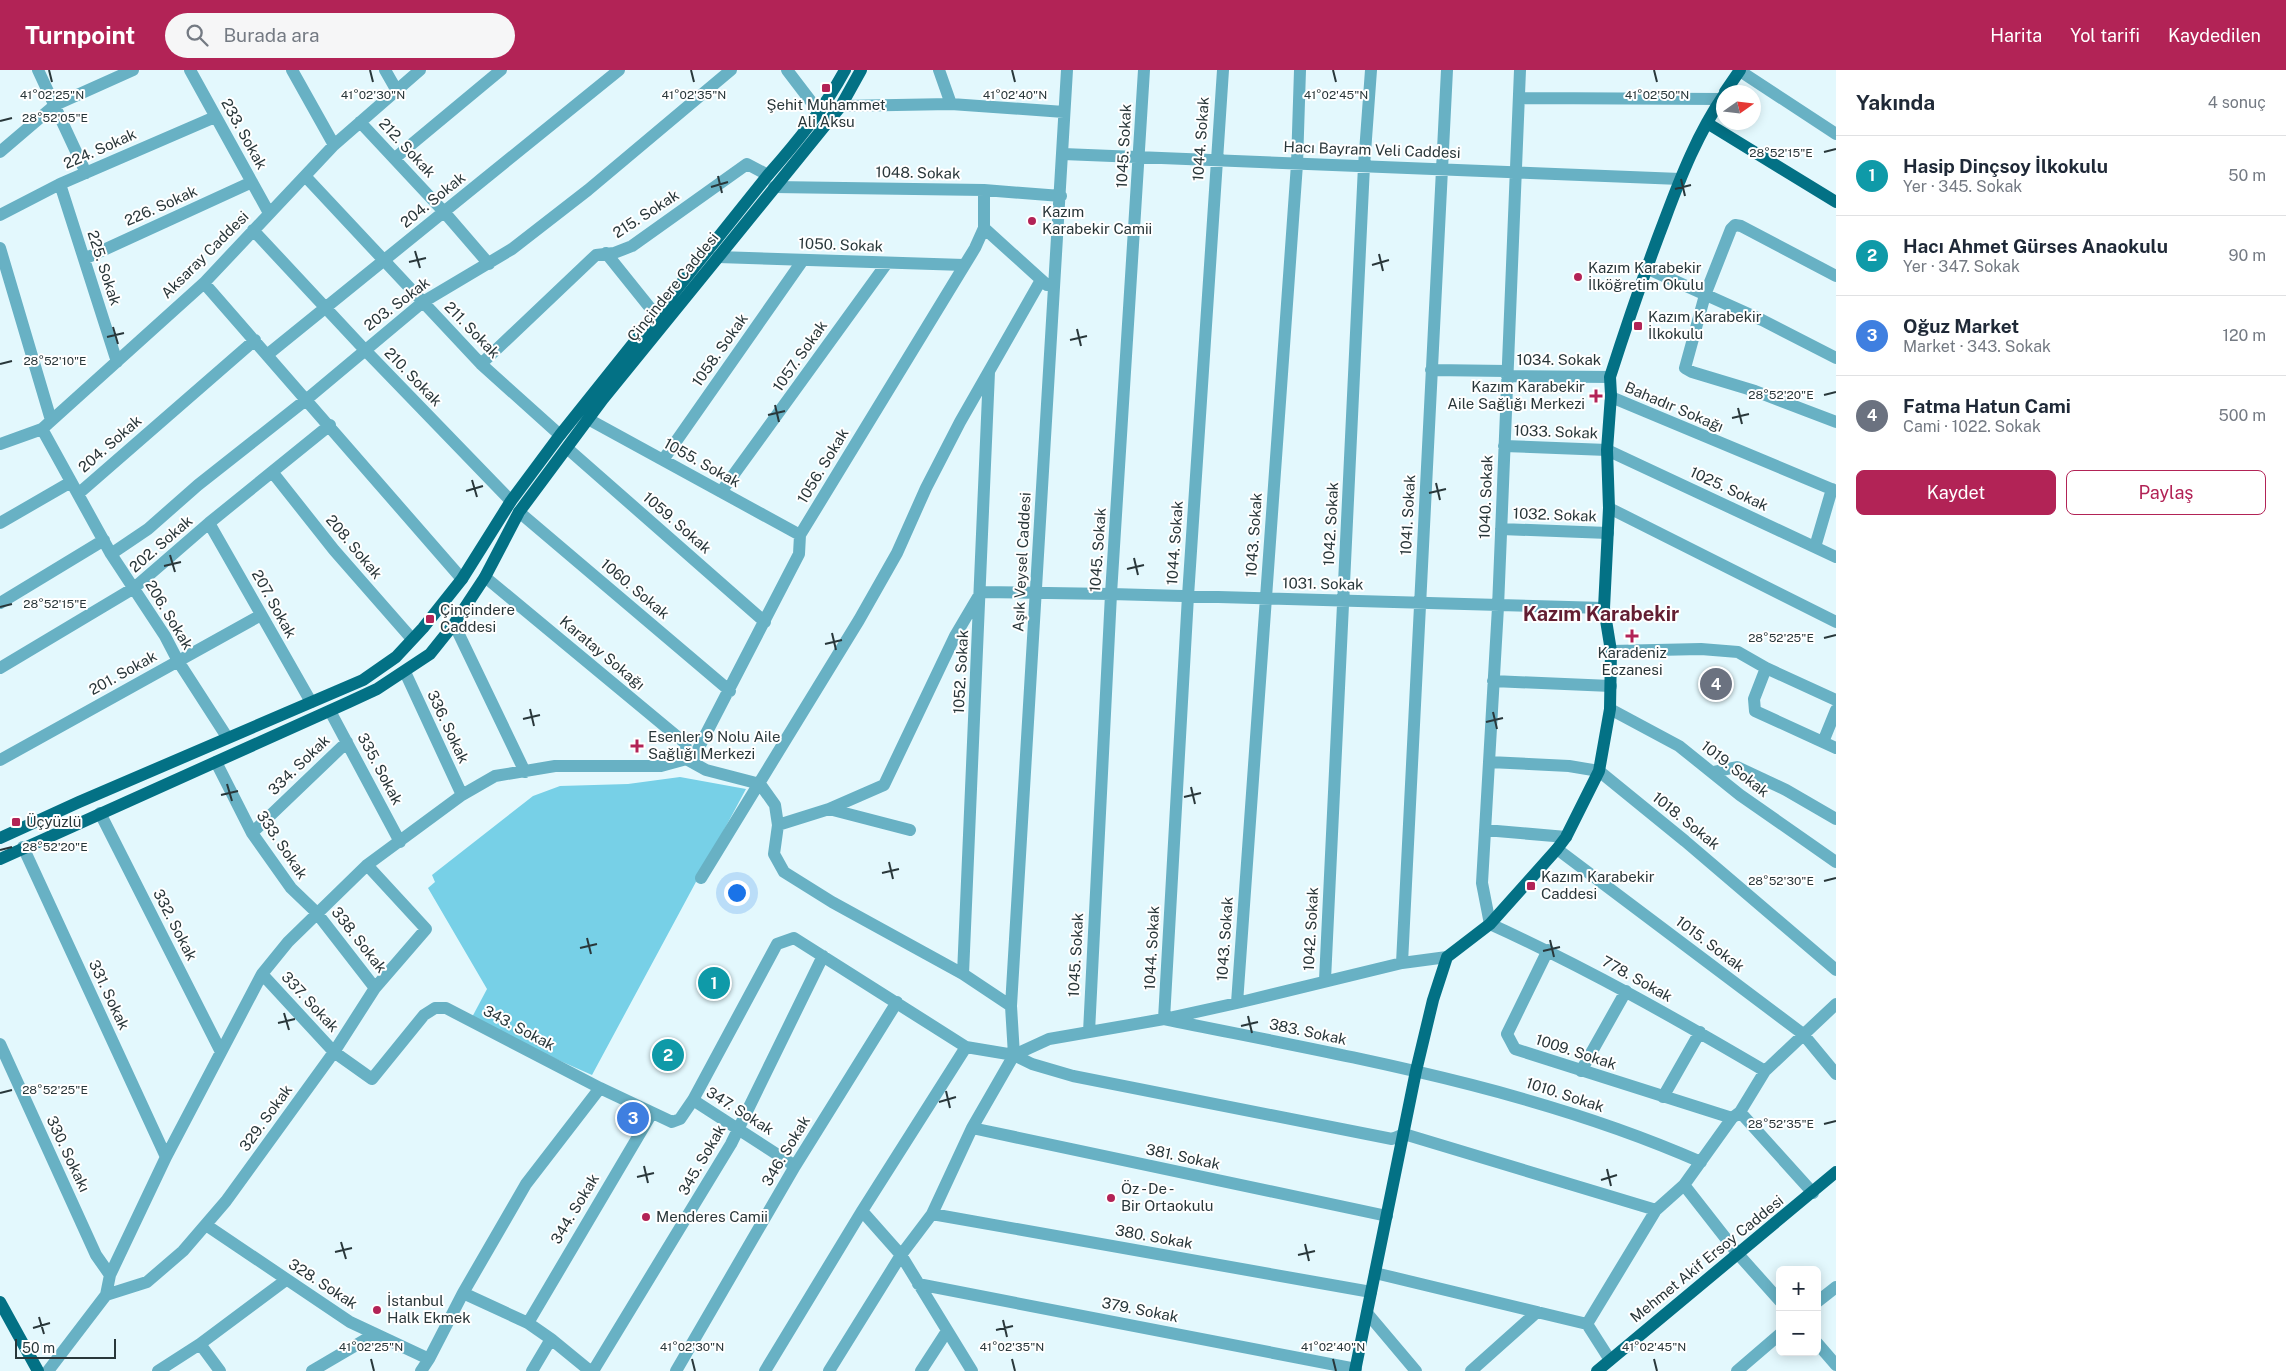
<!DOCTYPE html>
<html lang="tr">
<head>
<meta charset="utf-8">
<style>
  :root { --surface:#fff; --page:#f6f6f7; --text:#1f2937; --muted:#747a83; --line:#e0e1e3; --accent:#b22356 }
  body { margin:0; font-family:"Public Sans",sans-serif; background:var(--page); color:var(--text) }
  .controls { position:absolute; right:15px; bottom:15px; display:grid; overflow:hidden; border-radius:8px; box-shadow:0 2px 12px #0003 }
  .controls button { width:45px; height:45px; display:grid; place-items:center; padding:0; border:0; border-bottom:1px solid var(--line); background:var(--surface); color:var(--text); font:25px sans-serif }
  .compass { position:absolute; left:1716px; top:15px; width:45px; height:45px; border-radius:50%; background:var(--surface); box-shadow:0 2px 12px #0003; rotate:76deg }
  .scale { position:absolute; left:15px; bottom:12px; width:101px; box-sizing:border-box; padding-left:5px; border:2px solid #29373a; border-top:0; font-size:14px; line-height:18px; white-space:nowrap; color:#29373a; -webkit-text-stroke:4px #fff; paint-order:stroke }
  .you { position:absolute; left:736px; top:822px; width:18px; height:18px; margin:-12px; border:4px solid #fff; border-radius:50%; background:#1a73e8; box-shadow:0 0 0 8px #1a73e833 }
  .badge { display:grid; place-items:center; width:32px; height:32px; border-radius:50%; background:var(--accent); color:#fff; font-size:16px; font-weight:700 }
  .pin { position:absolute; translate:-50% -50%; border:2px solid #fff; box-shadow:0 1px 5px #0006 }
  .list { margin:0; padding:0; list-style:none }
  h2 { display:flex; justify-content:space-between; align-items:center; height:65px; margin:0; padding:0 20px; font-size:21px }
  h2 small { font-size:16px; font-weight:400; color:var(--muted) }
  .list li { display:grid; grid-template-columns:32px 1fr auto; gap:15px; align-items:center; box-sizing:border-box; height:80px; padding:0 20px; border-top:1px solid var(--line) }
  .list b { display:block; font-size:19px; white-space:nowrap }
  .list p { margin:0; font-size:16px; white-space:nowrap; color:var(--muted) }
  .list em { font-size:16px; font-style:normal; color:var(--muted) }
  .actions { display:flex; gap:10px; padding:15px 20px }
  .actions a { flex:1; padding:11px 0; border:1px solid var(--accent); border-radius:8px; text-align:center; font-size:18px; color:var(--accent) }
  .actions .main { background:var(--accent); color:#fff }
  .icon { flex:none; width:28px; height:28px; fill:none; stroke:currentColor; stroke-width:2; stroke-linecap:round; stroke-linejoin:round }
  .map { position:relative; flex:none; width:1836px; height:1301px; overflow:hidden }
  header { display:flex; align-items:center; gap:30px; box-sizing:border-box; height:70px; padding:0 25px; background:var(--accent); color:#fff }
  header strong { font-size:24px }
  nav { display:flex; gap:28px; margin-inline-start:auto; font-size:18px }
  .search { width:350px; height:45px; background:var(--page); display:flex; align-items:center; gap:12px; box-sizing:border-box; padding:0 18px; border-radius:28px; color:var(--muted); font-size:19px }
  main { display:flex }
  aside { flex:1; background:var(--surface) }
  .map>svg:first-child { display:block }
  .green { fill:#77d0e7 }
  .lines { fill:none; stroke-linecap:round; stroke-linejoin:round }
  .minor { stroke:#68b1c4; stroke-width:12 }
  .major { stroke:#037185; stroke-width:12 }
  .ticks { fill:none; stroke:#29373a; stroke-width:2 }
  .poi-dot { fill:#b22356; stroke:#fff; stroke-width:2 }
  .labels { text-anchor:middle; stroke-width:4; stroke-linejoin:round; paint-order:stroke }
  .poi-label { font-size:15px; fill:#29373a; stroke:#fff; text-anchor:start }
  .street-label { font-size:15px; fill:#29373a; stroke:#fff }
  .district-label { font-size:20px; font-weight:bold; fill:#621e32; stroke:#fff }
  .ticks-label { font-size:12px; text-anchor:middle; fill:#29373a; stroke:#fff; stroke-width:4; stroke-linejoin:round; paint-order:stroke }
</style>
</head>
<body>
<header>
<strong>Turnpoint</strong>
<div class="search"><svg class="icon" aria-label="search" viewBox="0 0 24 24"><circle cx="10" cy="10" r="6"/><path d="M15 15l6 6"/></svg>Burada ara</div>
<nav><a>Harita</a><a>Yol tarifi</a><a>Kaydedilen</a></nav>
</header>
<main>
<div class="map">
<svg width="1836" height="1301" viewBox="0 0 1836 1301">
  <rect width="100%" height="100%" fill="#e3f8fd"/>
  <path class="green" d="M680 707 746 719 592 1005 470 951 487 919 428 818 435 812 432 805 533 726 560 716 628 714Z"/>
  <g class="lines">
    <path class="minor" d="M38 0 86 103
      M190 0 269 143
      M292 0 334 75
      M385 0 397 21
      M787 0 819 42
      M939 0 951 34
      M1223 0 1188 526 1164 949C1345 986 1531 1017 1701 1092
      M1520 0 1498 537 1482 813 1490 854C1585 897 1675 948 1765 1001
      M1740 1 1836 64
      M1519 28 1721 29
      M841 36 951 34 1064 42
      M360 52 445 143 489 194
      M0 82 55 35 133 0
      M1063 84 1680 109
      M395 88 501 0
      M305 106 481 294 560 365
      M60 114 117 292
      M774 117 984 120 1061 126
      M0 145 60 114 215 47
      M984 158 1047 215
      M253 160 364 279 511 431
      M0 178 51 350
      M606 183 655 244
      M718 187 964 195
      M84 189 252 112
      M1646 198 1762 250 1836 288
      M1836 206 1741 156 1735 155 1731 159 1705 225 1685 298 1692 302 1755 321 1836 352
      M204 213 462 509
      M267 285 619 0
      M481 294 596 185 614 183 632 176 747 94 768 105
      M1431 300 1507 301
      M1507 306 1610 307
      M1611 327 1836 421
      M588 349 800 465
      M42 359 111 484 165 566 178 591 227 667
      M0 374 42 359 204 213 334 75 420 0
      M1504 376 1607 380 1836 487
      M568 379 765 552
      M663 390 803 190
      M273 403 334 480 412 569
      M721 422 887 193
      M78 424 255 270
      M1609 438 1836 552
      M519 442 730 621
      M0 453 71 412
      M209 453 311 632
      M1501 459 1608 463
      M1815 477 1832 419
      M111 484 148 459 198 415 307 329 423 232 512 179 588 120 731 0
      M485 507 685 673 688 690
      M0 533 104 470
      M454 554 525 702
      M1611 581 1701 579 1738 582 1766 598 1836 630
      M0 598 134 518 209 453 330 355
      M1766 598 1754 629 1755 641 1836 678
      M405 602 462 725
      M1493 611 1611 616
      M1610 639 1679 676 1740 725 1836 792
      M330 641 400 772
      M1823 672 1836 640
      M0 690 261 545
      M688 690 706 700 760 714 775 735 778 755 774 784 784 802 832 832 963 904 1011 936
      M216 692 252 763 291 818 316 842 375 918
      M1489 692 1569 696 1599 701 1685 771 1836 900
      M1713 702 1737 697 1786 720 1836 749
      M829 739 910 760
      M100 743 221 982
      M778 755 829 739 884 715 955 566 981 522 1111 524 1604 538
      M1485 760 1566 767
      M252 763 347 672
      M23 777 166 1087
      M1557 779 1803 964 1836 1004
      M701 808 859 550 897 483 926 418 960 352 1041 210
      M1548 880 1507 964 1515 979 1732 1048
      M1402 893 1447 0
      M262 904 334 982 372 1009 424 945 435 938H446L600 1018 672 1052 680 1049 693 1030 777 874 794 868 966 977 1014 985 1049 969 1164 949 1237 933 1402 893 1447 887
      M963 904 989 302
      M1325 910 1364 96 1371 0
      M1237 933 1297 94 1300 0
      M1089 962 1111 524 1144 0
      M0 974 96 1185 110 1205
      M1014 985 1011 936 1067 0
      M1014 985 1032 994 1073 1006 1392 1069 1404 1064 1656 1140
      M1581 1001 1626 921
      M1663 1027 1700 962
      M693 1030 795 1096
      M1740 1042 1813 1123
      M972 1058 1387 1146
      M1684 1115 1738 1184 1780 1231
      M862 1141 901 1185 972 1301
      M932 1144 1371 1222
      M206 1155 350 1252 429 1289
      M1375 1203 1587 1254 1656 1140 1684 1115 1732 1048 1740 1042 1765 1001 1836 934
      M918 1214 1356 1299
      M463 1223 528 1253 551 1269 590 1301
      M106 1225 147 1212 183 1181 226 1131 334 982 375 918 426 859 367 795
      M1817 1232 1836 1217
      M1367 1243 1416 1301
      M528 1253 652 1043
      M1587 1254 1610 1290
      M1817 1273 1836 1295
      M200 1274 220 1301
      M48 1301 106 1225 110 1205 166 1087 262 904 288 872 367 795 462 725 495 706 555 696H661L694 687 799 484 800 465 975 178 984 158V120
      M158 1301 200 1274 286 1210
      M312 1301 375 1264
      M421 1301 429 1289 463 1223 526 1114 600 1018
      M532 1301 551 1269
      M593 1301 731 1074 823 886
      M676 1301 795 1096 897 932
      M765 1301 862 1141 966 977
      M829 1301 901 1185 932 1144 972 1058 1014 985
      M921 1301 947 1261
      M1471 1301 1537 1242
      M1737 1301 1780 1264"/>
    <path class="major" d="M1725 22 1740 0
      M1707 53 1836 132
      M0 768 79 732 363 610 396 587 423 558 462 509 511 431 560 365 768 105C797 72 824 39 845 0
      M0 789 349 632 377 619 430 584 454 554 485 507 519 442 603 329 841 36 861 0
      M0 1232 38 1301
      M1355 1301 1416 1001 1433 930 1447 887 1490 854 1557 779 1566 767 1599 701 1610 639 1611 581 1604 538 1609 438 1607 380 1611 325 1610 307C1627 254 1645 201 1665 149 1681 106 1698 63 1724 25
      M1597 1301 1836 1102"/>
  </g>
  <path class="ticks" d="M49 0 52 12M370 0 373 12M691 0 694 12M1012 0 1015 12M1333 0 1336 12M1654 0 1657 12M0 51 12 48M1824 82 1836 79M718 106 722 123M1681 109 1685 126M711 117 728 112M1675 119 1691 115M415 181 420 198M1379 184 1383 201M409 192 426 188M1372 195 1389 190M113 257 118 274M1077 259 1081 276M107 267 124 263M1070 270 1087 266M0 294 12 291M1824 325 1836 322M775 335 779 352M1738 338 1742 354M768 345 785 341M1732 348 1749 344M472 410 477 427M1436 413 1440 430M466 421 483 416M1429 423 1446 419M170 485 175 502M1134 488 1138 505M164 496 181 492M1127 499 1144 495M0 537 12 534M832 563 836 580M1824 568 1836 565M825 574 842 570M530 639 534 656M1493 642 1497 659M523 649 540 645M1486 652 1503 648M227 714 232 731M1191 717 1195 734M221 725 238 721M1184 727 1201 723M0 780 12 777M889 792 893 809M882 803 899 799M1824 811 1836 808M587 868 591 884M1550 870 1554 887M580 878 597 874M1543 881 1560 877M284 943 289 960M1248 946 1252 963M278 953 295 949M1241 956 1258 952M946 1021 950 1038M0 1023 12 1020M939 1032 956 1027M1824 1054 1836 1051M644 1096 648 1113M1607 1099 1611 1116M637 1107 654 1103M1601 1110 1617 1105M341 1172 346 1189M1305 1174 1309 1191M335 1182 352 1178M1298 1185 1315 1181M39 1247 44 1264M1003 1250 1007 1267M33 1258 50 1253M996 1260 1013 1256M371 1289 374 1301M692 1289 695 1301M1012 1289 1015 1301M1333 1289 1336 1301M1654 1289 1657 1301"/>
  <g class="poi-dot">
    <rect x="821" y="13" width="10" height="10" rx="2.5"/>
    <circle cx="1032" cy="151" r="5"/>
    <circle cx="1578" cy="207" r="5"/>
    <rect x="1633" y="251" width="10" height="10" rx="2.5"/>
    <path d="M1593.5 318.5h5v5h5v5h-5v5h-5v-5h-5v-5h5z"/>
    <rect x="425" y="544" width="10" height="10" rx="2.5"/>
    <path d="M1629.5 558.5h5v5h5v5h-5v5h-5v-5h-5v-5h5z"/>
    <path d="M634.5 668.5h5v5h5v5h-5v5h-5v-5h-5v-5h5z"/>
    <rect x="11" y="747" width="10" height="10" rx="2.5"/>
    <rect x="1526" y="811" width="10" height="10" rx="2.5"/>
    <circle cx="1111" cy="1128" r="5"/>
    <circle cx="646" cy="1147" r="5"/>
    <circle cx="377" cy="1240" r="5"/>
  </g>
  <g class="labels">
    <g class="poi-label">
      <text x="826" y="40" text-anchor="middle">Şehit Muhammet<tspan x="826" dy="17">Ali Aksu</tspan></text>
      <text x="1042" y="147">Kazım<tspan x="1042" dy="17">Karabekir Camii</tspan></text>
      <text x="1588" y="203">Kazım Karabekir<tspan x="1588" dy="17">İlköğretim Okulu</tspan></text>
      <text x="1648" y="252">Kazım Karabekir<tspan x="1648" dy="17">İlkokulu</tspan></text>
      <text x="1585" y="322" text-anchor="end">Kazım Karabekir<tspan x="1585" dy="17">Aile Sağlığı Merkezi</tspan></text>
      <text x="440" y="545">Çinçindere<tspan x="440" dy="17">Caddesi</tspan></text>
      <text x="1632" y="588" text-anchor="middle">Karadeniz<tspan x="1632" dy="17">Eczanesi</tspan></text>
      <text x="648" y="672">Esenler 9 Nolu Aile<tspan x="648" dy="17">Sağlığı Merkezi</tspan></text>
      <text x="26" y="757">Üçyüzlü</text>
      <text x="1541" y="812">Kazım Karabekir<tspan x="1541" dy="17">Caddesi</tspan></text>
      <text x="1121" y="1124">Öz - De -<tspan x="1121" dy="17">Bir Ortaokulu</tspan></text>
      <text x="656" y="1152">Menderes Camii</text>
      <text x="387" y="1236">İstanbul<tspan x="387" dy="17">Halk Ekmek</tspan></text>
    </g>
    <g class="street-label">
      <text transform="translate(244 64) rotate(61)" y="5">233. Sokak</text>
      <text transform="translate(1201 69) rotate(-86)" y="5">1044. Sokak</text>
      <text transform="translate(1124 76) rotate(-87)" y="5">1045. Sokak</text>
      <text transform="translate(407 78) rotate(47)" y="5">212. Sokak</text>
      <text transform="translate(100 79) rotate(-24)" y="5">224. Sokak</text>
      <text transform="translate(1372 80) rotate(2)" y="5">Hacı Bayram Veli Caddesi</text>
      <text transform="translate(918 103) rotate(1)" y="5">1048. Sokak</text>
      <text transform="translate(433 130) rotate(-39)" y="5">204. Sokak</text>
      <text transform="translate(161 136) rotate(-24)" y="5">226. Sokak</text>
      <text transform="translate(646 144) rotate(-33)" y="5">215. Sokak</text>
      <text transform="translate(841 175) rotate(2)" y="5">1050. Sokak</text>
      <text transform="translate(205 185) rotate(-45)" y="5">Aksaray Caddesi</text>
      <text transform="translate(104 198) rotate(72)" y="5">225. Sokak</text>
      <text transform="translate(673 217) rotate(-51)" y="5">Çinçindere Caddesi</text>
      <text transform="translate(397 234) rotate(-37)" y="5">203. Sokak</text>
      <text transform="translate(472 260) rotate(46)" y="5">211. Sokak</text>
      <text transform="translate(720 280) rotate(-55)" y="5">1058. Sokak</text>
      <text transform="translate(800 286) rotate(-55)" y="5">1057. Sokak</text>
      <text x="1559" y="295">1034. Sokak</text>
      <text transform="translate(413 307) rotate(46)" y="5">210. Sokak</text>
      <text transform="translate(1674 337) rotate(23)" y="5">Bahadır Sokağı</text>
      <text transform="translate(1556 362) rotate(2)" y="5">1033. Sokak</text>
      <text transform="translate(110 374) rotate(-41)" y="5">204. Sokak</text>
      <text transform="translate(702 393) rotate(29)" y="5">1055. Sokak</text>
      <text transform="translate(823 396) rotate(-59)" y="5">1056. Sokak</text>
      <text transform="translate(1729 419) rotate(25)" y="5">1025. Sokak</text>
      <text transform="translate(1486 427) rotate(-88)" y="5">1040. Sokak</text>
      <text transform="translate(1408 445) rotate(-87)" y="5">1041. Sokak</text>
      <text transform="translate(1555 445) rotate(2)" y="5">1032. Sokak</text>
      <text transform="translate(677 453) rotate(41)" y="5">1059. Sokak</text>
      <text transform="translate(1331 454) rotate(-87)" y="5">1042. Sokak</text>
      <text transform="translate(1254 465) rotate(-86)" y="5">1043. Sokak</text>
      <text transform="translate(1175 473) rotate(-86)" y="5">1044. Sokak</text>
      <text transform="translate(161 474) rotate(-41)" y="5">202. Sokak</text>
      <text transform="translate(354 477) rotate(50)" y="5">208. Sokak</text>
      <text transform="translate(1098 480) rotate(-86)" y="5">1045. Sokak</text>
      <text transform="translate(1022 492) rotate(-87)" y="5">Aşık Veysel Caddesi</text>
      <text transform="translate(1323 514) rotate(1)" y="5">1031. Sokak</text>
      <text transform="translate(635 519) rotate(40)" y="5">1060. Sokak</text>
      <text transform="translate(274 534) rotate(61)" y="5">207. Sokak</text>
      <text transform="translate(169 545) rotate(59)" y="5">206. Sokak</text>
      <text transform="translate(602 583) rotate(40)" y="5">Karatay Sokağı</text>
      <text transform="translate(961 602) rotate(-87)" y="5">1052. Sokak</text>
      <text transform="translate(123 603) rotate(-29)" y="5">201. Sokak</text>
      <text transform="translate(448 657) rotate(65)" y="5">336. Sokak</text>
      <text transform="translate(299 695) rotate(-44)" y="5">334. Sokak</text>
      <text transform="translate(380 699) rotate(62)" y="5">335. Sokak</text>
      <text transform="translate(1735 699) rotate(38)" y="5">1019. Sokak</text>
      <text transform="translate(1686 751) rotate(39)" y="5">1018. Sokak</text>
      <text transform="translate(282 775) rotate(56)" y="5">333. Sokak</text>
      <text transform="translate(175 855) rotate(63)" y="5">332. Sokak</text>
      <text transform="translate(1311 859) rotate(-87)" y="5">1042. Sokak</text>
      <text transform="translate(1225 869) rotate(-86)" y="5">1043. Sokak</text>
      <text transform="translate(359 870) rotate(52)" y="5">338. Sokak</text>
      <text transform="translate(1710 874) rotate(37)" y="5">1015. Sokak</text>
      <text transform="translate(1152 878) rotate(-87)" y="5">1044. Sokak</text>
      <text transform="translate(1076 885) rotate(-87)" y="5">1045. Sokak</text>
      <text transform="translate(1637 909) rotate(29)" y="5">778. Sokak</text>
      <text transform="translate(109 925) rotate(65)" y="5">331. Sokak</text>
      <text transform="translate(310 932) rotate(47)" y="5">337. Sokak</text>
      <text transform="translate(519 958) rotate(28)" y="5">343. Sokak</text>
      <text transform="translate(1308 962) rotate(12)" y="5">383. Sokak</text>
      <text transform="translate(1576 982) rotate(18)" y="5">1009. Sokak</text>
      <text transform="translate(1565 1025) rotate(18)" y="5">1010. Sokak</text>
      <text transform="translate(740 1041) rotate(32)" y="5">347. Sokak</text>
      <text transform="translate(266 1048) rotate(-54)" y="5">329. Sokak</text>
      <text transform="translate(786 1081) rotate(-59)" y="5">346. Sokak</text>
      <text transform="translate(68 1084) rotate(65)" y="5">330. Sokakı</text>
      <text transform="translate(1183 1087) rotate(12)" y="5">381. Sokak</text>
      <text transform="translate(702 1090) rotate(-60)" y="5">345. Sokak</text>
      <text transform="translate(575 1139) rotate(-59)" y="5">344. Sokak</text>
      <text transform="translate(1154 1167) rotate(10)" y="5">380. Sokak</text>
      <text transform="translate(1707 1189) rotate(-39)" y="5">Mehmet Akif Ersoy Caddesi</text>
      <text transform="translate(323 1214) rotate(33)" y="5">328. Sokak</text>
      <text transform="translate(1140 1240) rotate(11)" y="5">379. Sokak</text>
    </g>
    <g class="district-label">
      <text x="1601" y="551">Kazım Karabekir</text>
    </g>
  </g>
  <g class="ticks-label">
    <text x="52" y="29">41°02'25"N</text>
    <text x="373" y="29">41°02'30"N</text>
    <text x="694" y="29">41°02'35"N</text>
    <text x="1015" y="29">41°02'40"N</text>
    <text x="1336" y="29">41°02'45"N</text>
    <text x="1657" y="29">41°02'50"N</text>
    <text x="55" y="52">28°52'05"E</text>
    <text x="1781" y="87">28°52'15"E</text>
    <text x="55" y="295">28°52'10"E</text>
    <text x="1781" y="329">28°52'20"E</text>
    <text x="55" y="538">28°52'15"E</text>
    <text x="1781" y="572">28°52'25"E</text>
    <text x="55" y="781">28°52'20"E</text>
    <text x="1781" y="815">28°52'30"E</text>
    <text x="55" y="1024">28°52'25"E</text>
    <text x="1781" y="1058">28°52'35"E</text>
    <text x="371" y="1281">41°02'25"N</text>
    <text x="692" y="1281">41°02'30"N</text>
    <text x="1012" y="1281">41°02'35"N</text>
    <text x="1333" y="1281">41°02'40"N</text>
    <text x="1654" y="1281">41°02'45"N</text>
  </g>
</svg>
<div class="controls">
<button>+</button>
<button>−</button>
</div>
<svg class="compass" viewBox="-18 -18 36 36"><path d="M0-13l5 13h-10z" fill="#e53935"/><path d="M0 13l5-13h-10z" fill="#747a83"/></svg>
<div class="scale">50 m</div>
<div class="you"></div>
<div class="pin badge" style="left:714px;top:913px;background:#0f9aa8">1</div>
<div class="pin badge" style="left:668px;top:985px;background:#0f9aa8">2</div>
<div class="pin badge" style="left:633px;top:1048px;background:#3f7fe0">3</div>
<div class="pin badge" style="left:1716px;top:614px;background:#6b7280">4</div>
</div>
<aside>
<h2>Yakında<small>4 sonuç</small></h2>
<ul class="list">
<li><span class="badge" style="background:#0f9aa8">1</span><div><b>Hasip Dinçsoy İlkokulu</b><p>Yer · 345. Sokak</p></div><em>50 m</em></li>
<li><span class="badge" style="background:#0f9aa8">2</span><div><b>Hacı Ahmet Gürses Anaokulu</b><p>Yer · 347. Sokak</p></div><em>90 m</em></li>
<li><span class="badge" style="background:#3f7fe0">3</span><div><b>Oğuz Market</b><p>Market · 343. Sokak</p></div><em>120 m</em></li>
<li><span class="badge" style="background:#6b7280">4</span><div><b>Fatma Hatun Cami</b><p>Cami · 1022. Sokak</p></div><em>500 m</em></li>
</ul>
<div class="actions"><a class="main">Kaydet</a><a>Paylaş</a></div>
</aside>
</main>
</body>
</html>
